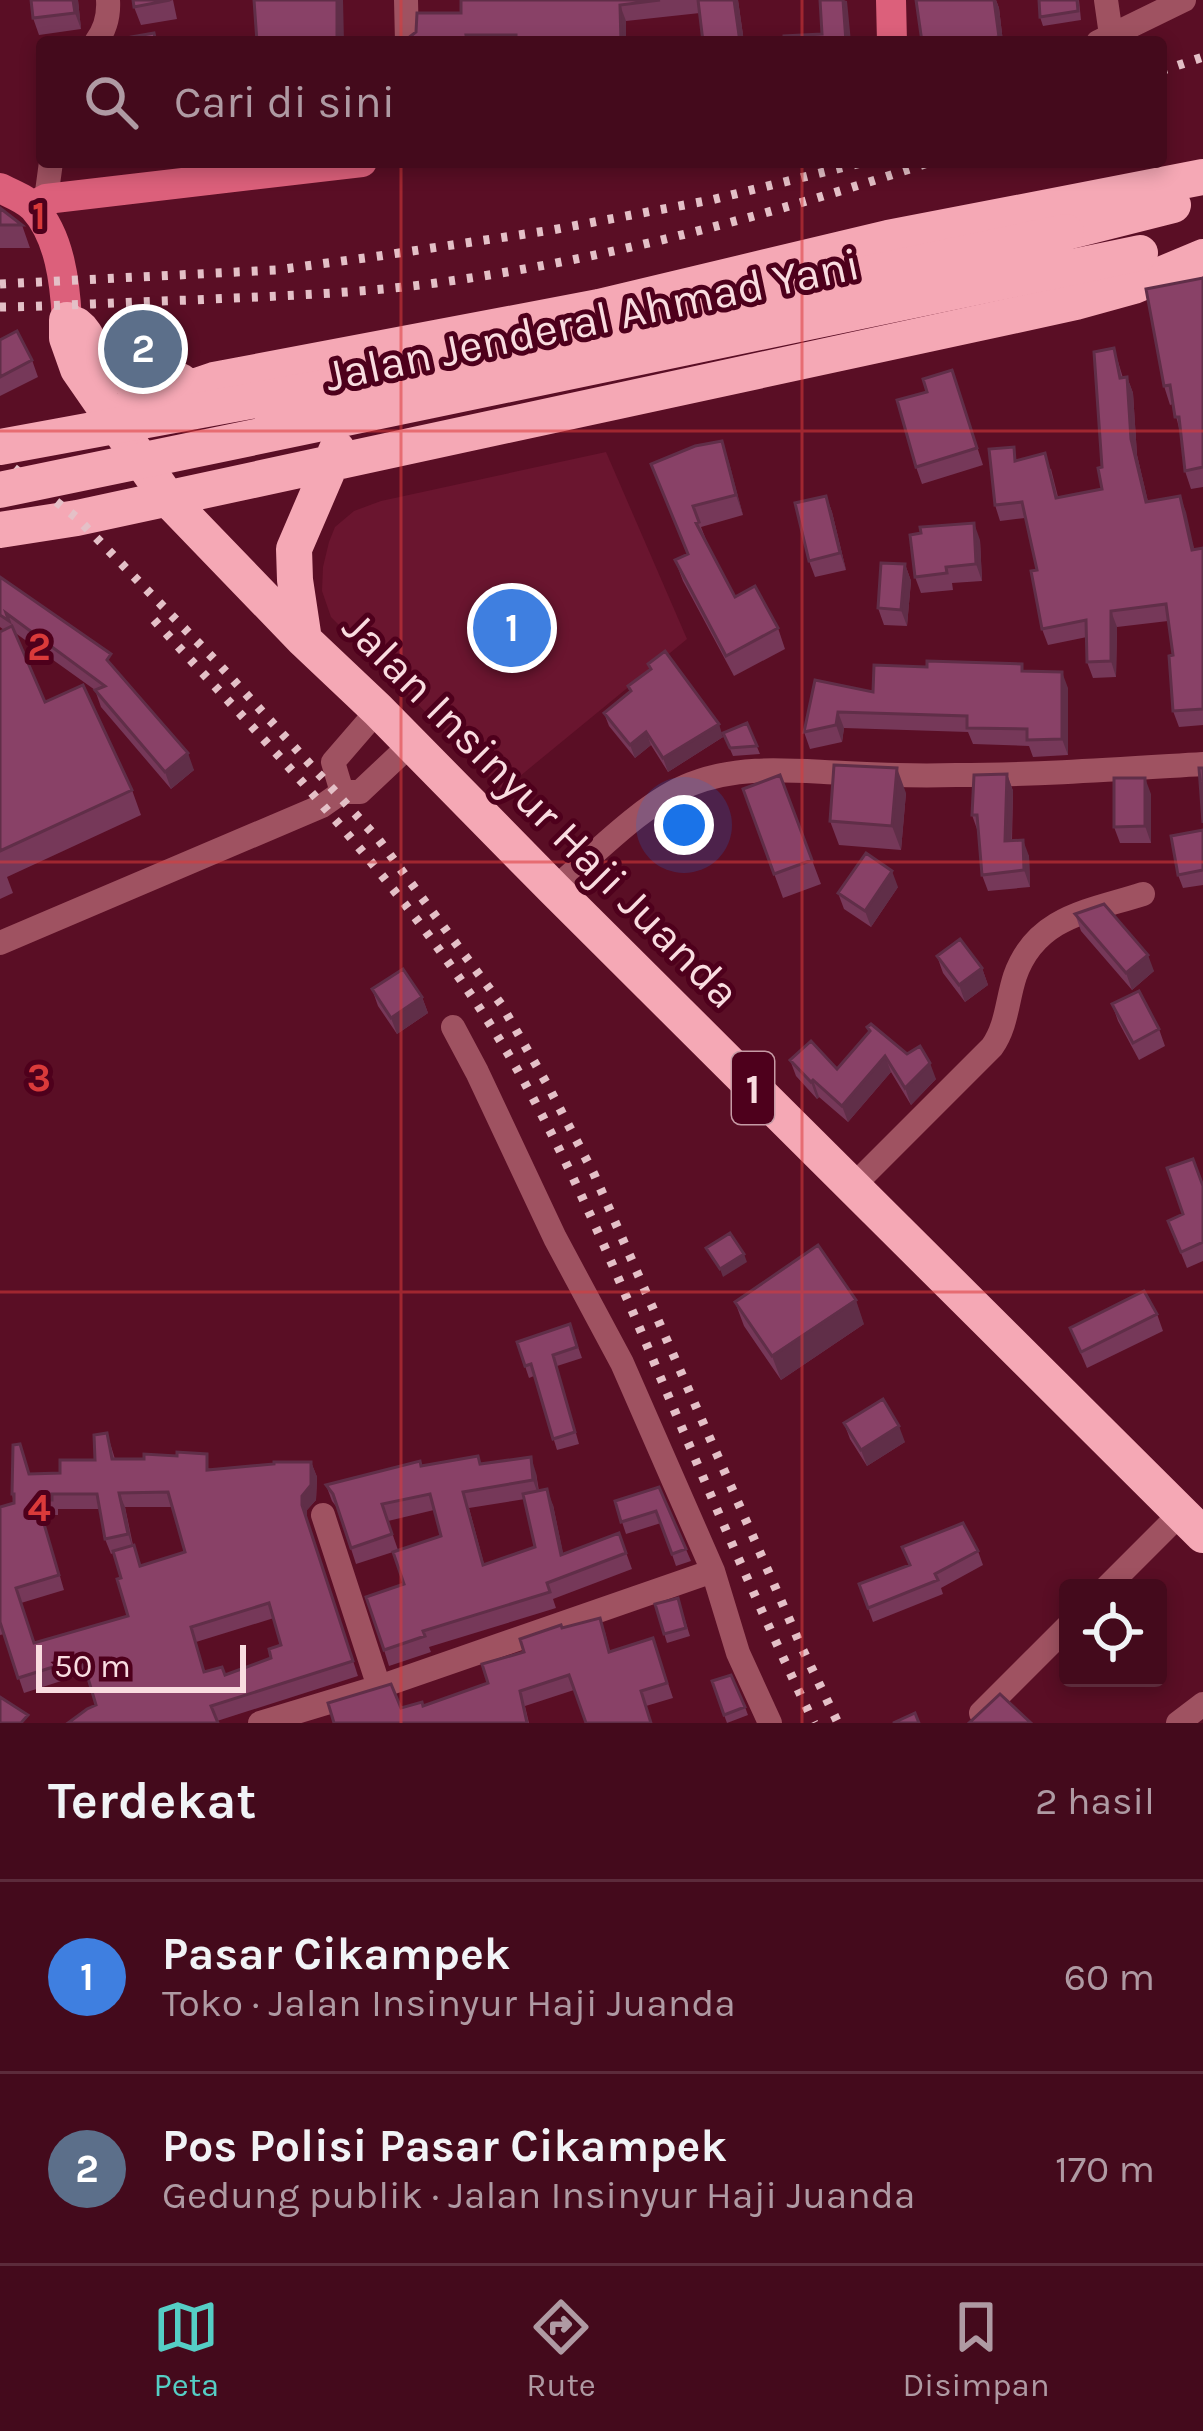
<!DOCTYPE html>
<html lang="id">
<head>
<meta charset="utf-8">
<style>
  :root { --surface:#440a1c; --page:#4b1325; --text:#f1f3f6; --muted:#af9aa3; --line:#5c2b3b; --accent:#55cec5 }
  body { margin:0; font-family:Karla,sans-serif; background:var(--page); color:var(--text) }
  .controls { position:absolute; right:36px; bottom:36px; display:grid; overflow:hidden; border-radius:12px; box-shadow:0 6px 18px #0003 }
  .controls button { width:108px; height:108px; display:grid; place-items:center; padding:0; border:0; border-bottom:3px solid var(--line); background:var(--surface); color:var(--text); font:60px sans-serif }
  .scale { position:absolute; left:36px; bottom:30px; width:210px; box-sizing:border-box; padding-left:12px; border:6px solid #f9dce0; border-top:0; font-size:33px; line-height:42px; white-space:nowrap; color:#f9dce0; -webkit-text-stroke:9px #4e001c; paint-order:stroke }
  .you { position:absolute; left:684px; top:825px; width:42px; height:42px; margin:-30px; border:9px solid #fff; border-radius:50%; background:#1a73e8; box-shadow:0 0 0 18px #1a73e833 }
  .badge { display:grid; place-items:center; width:78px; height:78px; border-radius:50%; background:var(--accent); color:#fff; font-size:39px; font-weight:700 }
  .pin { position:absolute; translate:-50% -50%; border:6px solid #fff; box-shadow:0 3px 12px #0006 }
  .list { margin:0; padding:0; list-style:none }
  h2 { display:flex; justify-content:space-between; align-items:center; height:156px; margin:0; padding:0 48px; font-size:51px }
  h2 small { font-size:39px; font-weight:400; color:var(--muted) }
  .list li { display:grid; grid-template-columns:78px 1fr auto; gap:36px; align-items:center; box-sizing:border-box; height:192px; padding:0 48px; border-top:3px solid var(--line) }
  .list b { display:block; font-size:45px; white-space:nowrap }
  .list p { margin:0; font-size:39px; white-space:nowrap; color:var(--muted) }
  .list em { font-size:39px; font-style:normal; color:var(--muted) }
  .icon { flex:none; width:66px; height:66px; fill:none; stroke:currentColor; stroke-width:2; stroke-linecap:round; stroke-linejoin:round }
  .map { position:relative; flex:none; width:1203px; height:1723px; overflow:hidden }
  .search { position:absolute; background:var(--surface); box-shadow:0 6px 18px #0003; left:36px; right:36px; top:36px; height:132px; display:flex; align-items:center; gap:30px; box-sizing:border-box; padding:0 42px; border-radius:12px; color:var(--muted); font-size:45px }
  .sheet { height:540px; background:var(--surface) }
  nav { display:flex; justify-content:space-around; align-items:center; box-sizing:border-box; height:168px; border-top:3px solid var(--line); background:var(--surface); font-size:33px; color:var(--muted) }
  nav a { display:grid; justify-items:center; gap:6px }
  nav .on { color:var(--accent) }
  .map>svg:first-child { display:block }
  .built { fill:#6a152f }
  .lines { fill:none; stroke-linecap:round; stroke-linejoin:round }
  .street { stroke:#9f5261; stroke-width:24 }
  .secondary { stroke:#dc607b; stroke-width:30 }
  .highway { stroke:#f5a8b5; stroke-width:36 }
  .rail { stroke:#e4c0c7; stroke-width:9; stroke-dasharray:6 12; stroke-linecap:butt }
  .highway-bridge { stroke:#f5a8b5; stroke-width:36 }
  .wall { fill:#763859; fill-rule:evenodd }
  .shaded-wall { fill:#602e48 }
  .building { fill:#894167; stroke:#602e48; stroke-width:3; fill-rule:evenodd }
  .grid { fill:none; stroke:#da3a3a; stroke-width:3; stroke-opacity:0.55 }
  .labels { text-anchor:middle; stroke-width:10; stroke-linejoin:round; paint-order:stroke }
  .shield { fill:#4e001c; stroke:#c69aa5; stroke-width:3 }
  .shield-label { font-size:42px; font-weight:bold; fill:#f9dce0 }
  .street-label { font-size:45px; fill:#f9dce0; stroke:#4e001c }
  .grid-label { font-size:39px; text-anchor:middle; font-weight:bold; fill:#da3a3a; stroke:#4e001c; stroke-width:10; stroke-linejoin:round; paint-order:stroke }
</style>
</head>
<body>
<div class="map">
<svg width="1203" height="1723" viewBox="0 0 1203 1723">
  <rect width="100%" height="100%" fill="#5a0e25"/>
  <path class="built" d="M606 452 687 639 503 790 331 617 322 591 323 567 329 542 335 527 354 511 381 501Z"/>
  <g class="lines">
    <path class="street" d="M406 0 407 42
      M1106 0 1111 35
      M96 42C105 30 109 15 108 0
      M1098 42 1184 0
      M46 199 51 162
      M342 792 333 762 378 710
      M554 889C593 856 644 802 691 784 742 764 793 771 845 773 882 775 919 776 956 775 1038 775 1121 769 1203 764
      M0 943 322 806 342 792H360L411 744
      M453 1027 477 1072 555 1238 622 1363 713 1571 738 1653 770 1723
      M852 1187 992 1047C1007 1026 1007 1000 1015 976 1036 916 1090 911 1143 894
      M323 1515 379 1687
      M1106 1588 1182 1512
      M981 1713 1068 1626
      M260 1723 379 1687 713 1571
      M1178 1723 1203 1704"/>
    <path class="secondary" d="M891 0 892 42
      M0 188C10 193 26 199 34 208 60 237 65 283 67 320
      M33 206 46 199 362 162"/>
    <path class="highway" d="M1066 232 1173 205
      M67 320V338L78 369 168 499 304 640 378 710 554 889 1203 1535
      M76 325C88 334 89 346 98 358 120 386 149 382 180 381
      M111 415 214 380 599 307 888 238 1203 177
      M0 530 77 518 1076 302 1134 286 1203 257
      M304 640 295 580 294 549 337 449"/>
    <path class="rail" d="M1161 71 1203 57
      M0 284 276 270 379 256 552 230 711 200 865 162
      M0 307C64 306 127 302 191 300 273 296 355 294 436 283 604 260 771 215 931 162
      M0 457 77 518 216 661 379 840 501 1004 547 1084 594 1174 801 1646 838 1723
      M154 620C288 767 431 911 527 1087 582 1188 625 1294 670 1400 716 1508 763 1617 814 1723"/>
    <path class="highway-bridge" d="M0 447 332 386 1066 232
      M0 490 1140 253"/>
  </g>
  <path class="wall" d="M78 0 81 29 39 35 33 18Z
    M173 0 177 19 141 25 134 7Z
    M461 0H738L744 42 700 13 626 21V42H403L461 13Z
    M916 0H996L999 8 1003 42H922Z
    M1079 0 1081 20 1043 26 1040 17Z
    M0 208 22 225 30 248H0Z
    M1203 278V487L1191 489 1185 471 1180 432 1173 404 1170 405 1164 386Z
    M0 340 32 360 38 377 0 396Z
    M1114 348 1123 378 1127 377 1133 393 1137 455 1148 502 1180 496 1194 549 1203 548V725L1179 727 1173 711V655L1168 621 1117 627 1116 677 1093 678 1087 662V637L1048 645 1042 629 1037 570 1025 518 1000 521 995 505 1019 460 1051 469 1058 497 1102 489V467Z
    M952 370 983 465 922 484 916 467 927 392Z
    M722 441 743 515 701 527 707 542 735 597 778 628 785 649 734 676 683 581 675 560 687 554 651 464Z
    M826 496 832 512 846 570 815 577 809 561Z
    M980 540 982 581 952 583 953 590 921 593 915 577Z
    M905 564 911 581 907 626 884 625 878 608Z
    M0 577 117 671 194 770 171 789 101 707 95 690 14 632 45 702 132 790 141 815 7 877 13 893 0 899V632L4 630 0 627Z
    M648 664 723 737 668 772 651 745 635 758 609 726 604 713 630 692 628 686 650 670Z
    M1025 671 1068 688V755L1033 757 1029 746 973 744 968 732 844 728 842 742 810 749 804 732 873 692Z
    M747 723 760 754 733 756 723 733Z
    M1007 774 1013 791 1012 840 1029 856 1030 887 988 891 982 875 978 832 972 815Z
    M780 775 821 884 783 898 743 789Z
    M906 793 901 850 839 845 830 821Z
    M1151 794V843H1120L1114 827Z
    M1203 830V885L1183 888 1178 875Z
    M898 887 871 927 844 909 838 893Z
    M1075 914 1154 971 1132 990 1081 931Z
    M937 956 982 968 988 985 965 1002 943 973Z
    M372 989 422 997 428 1013 397 1034 378 1006Z
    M1112 1004 1159 1029 1165 1046 1139 1060 1118 1021Z
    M867 1027 936 1079 911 1105 891 1072 848 1122 819 1097 817 1099 796 1076 790 1060 837 1069 869 1032Z
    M1203 1185V1261L1187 1268 1168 1221 1183 1214Z
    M735 1302 864 1324 781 1380 744 1326Z
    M1157 1314 1163 1331 1087 1368 1070 1328Z
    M570 1324 582 1358 557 1366 579 1444 557 1450 534 1376 529 1378 517 1342Z
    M844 1423 905 1442 867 1466 850 1439Z
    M107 1433 115 1459 213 1469 311 1462 317 1477 316 1500 307 1510V1520L358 1676 217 1721 96 1705 86 1673 24 1693 4 1634 0 1635V1507L14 1503 12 1494 30 1474 60 1473 95 1460ZM125 1507H172L185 1552 141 1566 133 1545ZM58 1509H100L105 1539 111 1554 113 1553 121 1578 128 1616 34 1643 21 1603 64 1590 42 1515H58ZM274 1618 281 1645 271 1658 225 1675 205 1672 196 1642Z
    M481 1464 536 1473 539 1491 553 1505 563 1554 619 1533 632 1569 553 1599 556 1608 429 1647 431 1652 389 1666 384 1650 404 1584 393 1552 356 1564 338 1509 332 1501 326 1485 421 1466ZM525 1499 535 1547 484 1564 469 1508ZM434 1510 441 1536 398 1550 388 1521Z
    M659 1487 691 1561 676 1566 661 1523 626 1534 615 1501Z
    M978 1551 983 1565 941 1588 943 1594 873 1622 859 1584 909 1565Z
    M678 1598 690 1636 667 1643 655 1604Z
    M562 1628 605 1632 610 1652 653 1638 673 1698 646 1706 574 1690 525 1706 529 1723H334L401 1708 423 1706 488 1683 524 1652Z
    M745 1707 748 1715 727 1723 724 1715Z"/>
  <path class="shaded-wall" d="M73 0H78L81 29 75 13Z
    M337 0H343L344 42H337Z
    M734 0H738L744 42H740Z
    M843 0 847 1 851 42H846Z
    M994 0H996L999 8 1003 42H1001L999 37Z
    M620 5 626 21V42H621Z
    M1127 377 1133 393 1137 455 1152 518 1146 502 1131 439Z
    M722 441 729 462 743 515 736 495Z
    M826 496 832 512 846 570 840 553Z
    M1180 496 1186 512 1198 566 1192 550Z
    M974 523 980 540 982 581 976 564Z
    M905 564 911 581 907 626 901 610Z
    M1111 611 1117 627 1116 677 1111 661Z
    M1062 672 1068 688V755L1062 739Z
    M838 712 844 728 842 742 836 725Z
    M719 724 723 737 668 772 663 758Z
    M646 732 651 745 635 758 630 745Z
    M188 753 194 770 171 789 165 772Z
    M897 768 906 793 901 850 892 826Z
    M1007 774 1013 791 1011 857 1005 841Z
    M1145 778 1151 794V843L1145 826Z
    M1023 840 1029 856 1030 887 1024 870Z
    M892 871 898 887 871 927 865 911Z
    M1148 955 1154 971 1132 990 1126 973Z
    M982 968 988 985 965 1002 959 985Z
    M422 997 428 1013 397 1034 391 1018Z
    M885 1056 891 1072 848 1122 842 1106Z
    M930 1063 936 1079 911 1105 905 1088Z
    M813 1080 819 1097 817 1099 811 1082Z
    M744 1254 747 1262 723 1277 720 1269Z
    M856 1300 864 1324 781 1380 772 1356Z
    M899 1426 905 1442 867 1466 861 1450Z
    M531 1457 536 1473 539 1497 533 1480Z
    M311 1462 317 1477 316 1500 307 1510V1520L358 1676 302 1505V1496Z
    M547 1489 553 1505 567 1571 561 1555Z
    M119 1493 125 1507 133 1549 128 1534Z"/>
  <path class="building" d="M31 0H73L75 13 33 18Z
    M133 0H170L134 7Z
    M254 0H337V41L257 42Z
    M461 0H660L620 5 621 42H516V35H466L467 42H403L416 32 417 13H461Z
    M698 0H734L740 42H703Z
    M820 0H843L846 42H784V36L822 34Z
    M916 0H994L999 37 965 42H922Z
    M1039 0H1077L1078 11 1040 17Z
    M154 33 156 42H131V37Z
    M778 38V42H745Z
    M0 208 22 225H0Z
    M1203 278V467L1185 471 1179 417H1175L1170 385 1164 386 1146 289Z
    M17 331 32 360 0 377V340Z
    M1114 348 1120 378 1127 377 1131 439 1146 502 1180 496 1192 550 1203 548V709L1173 711 1169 656 1173 655 1166 604 1111 611V661L1087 662 1086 620 1042 629 1031 571 1037 570 1022 502 995 505 989 449 1014 447 1015 461 1045 453 1056 498 1102 489 1098 468 1102 467 1094 352Z
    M952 370 977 448 916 467 897 400 927 392 923 379Z
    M722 441 736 495 693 506 699 522 696 523 735 597 755 586 778 628 726 656 675 560 688 554 651 464 695 446Z
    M826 496 840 553 809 561 795 503Z
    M974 523 976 564 946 567 947 573 915 577 910 535 921 533 920 527Z
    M881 563 905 564 901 610 878 608Z
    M0 577 111 654 107 660 188 753 165 772 95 690 105 686 6 613 9 621 0 615Z
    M12 626 45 702 83 685 132 790 0 851V632Z
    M665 651 719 724 663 758 646 732 630 745 604 713 631 691 628 686 651 669 648 664Z
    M927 661 1022 664V671L1062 672V739L1027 740V729L967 728V716L838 712 836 725 804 732 815 680 873 692 874 665 927 667Z
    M747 723 757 746 730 748 723 733Z
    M834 765 897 768 892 826 830 821Z
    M1199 768H1203V823Z
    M1007 774 1005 841 1023 840 1024 870 982 875 977 815H972L974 775Z
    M780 775 812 860 774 874 743 789Z
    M1114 778H1145V826L1114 827Z
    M1203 830V870L1178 875 1171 836Z
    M866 853 892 871 865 911 838 893Z
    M1104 904 1148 955 1126 973 1075 914Z
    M960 939 982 968 959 985 937 956Z
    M403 969 422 997 391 1018 372 989Z
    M1139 991 1159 1029 1133 1043 1112 1004Z
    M871 1024 907 1054 920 1046 930 1063 905 1088 885 1056 842 1106 813 1080 811 1082 790 1060 811 1041 837 1069 870 1031 867 1027Z
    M1193 1159 1203 1186V1242L1181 1252 1168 1221 1183 1214 1167 1168Z
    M730 1233 744 1254 720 1269 706 1248Z
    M818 1245 856 1300 772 1356 735 1302Z
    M1144 1291 1157 1314 1081 1352 1070 1328Z
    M570 1324 577 1347 553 1355 575 1432 553 1439 531 1364 525 1366 517 1342Z
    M883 1399 899 1426 861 1450 844 1423Z
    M107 1433 112 1459H144V1454L177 1456V1452L207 1454V1470L274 1464V1462H311V1485L302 1496V1505L353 1661 211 1706 218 1723H68L87 1709 96 1705 82 1658 18 1678 0 1622V1507L14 1503V1494H12L13 1445 20 1444 29 1474 60 1473V1460H95L94 1435ZM168 1492 185 1552 140 1566 134 1545 113 1551 121 1578 117 1579 128 1616 34 1643 16 1588 59 1575 37 1500H52V1494H97L105 1539 128 1534 119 1493ZM269 1603 281 1645 269 1649 271 1658 225 1675 222 1667 204 1672 191 1627Z
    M478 1456 480 1464 531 1457 533 1480 463 1492 483 1565 535 1547 523 1494 547 1489 561 1555 619 1533 626 1553 547 1583 550 1592 423 1631 425 1636 384 1650 366 1597 404 1584 393 1552 441 1536 430 1494 382 1504 392 1534 351 1548 333 1494 326 1485 420 1461 421 1466Z
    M659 1487 686 1549 672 1554 656 1511 621 1522 615 1501Z
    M963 1523 978 1551 935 1574 938 1580 868 1608 859 1584 910 1565 902 1547Z
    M678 1598 686 1628 664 1634 655 1604Z
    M600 1618 609 1652 653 1638 667 1683 641 1691 651 1723H586L569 1675 520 1691 527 1723H334L328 1703 391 1684 401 1708 422 1702 423 1706 488 1683 482 1664 524 1652 520 1639 561 1625 562 1628Z
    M731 1675 745 1707 724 1715 712 1681Z
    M1000 1694 1031 1723H969Z
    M0 1697 28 1715 21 1723H0Z
    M915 1713 919 1723H893Z"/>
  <path class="grid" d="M401 0V42M802 0V42M401 162V1723M802 162V1723M0 431H1203M0 862H1203M0 1292H1203"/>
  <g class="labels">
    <rect class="shield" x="732" y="1052" width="42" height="72" rx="9"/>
    <g class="shield-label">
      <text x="753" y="1103">1</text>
    </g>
    <g class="street-label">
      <text transform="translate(592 319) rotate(-12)" y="16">Jalan Jenderal Ahmad Yani</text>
      <text transform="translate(542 809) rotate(45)" y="16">Jalan Insinyur Haji Juanda</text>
    </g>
  </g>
  <g class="grid-label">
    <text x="39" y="229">1</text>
    <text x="39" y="660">2</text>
    <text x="39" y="1091">3</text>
    <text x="39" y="1521">4</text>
  </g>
</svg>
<div class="controls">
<button><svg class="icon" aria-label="locate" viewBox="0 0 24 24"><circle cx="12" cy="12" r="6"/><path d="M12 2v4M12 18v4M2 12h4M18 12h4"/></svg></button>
</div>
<div class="scale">50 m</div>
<div class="you"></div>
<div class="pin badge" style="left:512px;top:628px;background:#3f7fe0">1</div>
<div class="pin badge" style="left:143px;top:349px;background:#5c6f8a">2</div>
<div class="search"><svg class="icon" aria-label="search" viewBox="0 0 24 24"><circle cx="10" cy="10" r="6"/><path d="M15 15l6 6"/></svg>Cari di sini</div>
</div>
<section class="sheet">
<h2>Terdekat<small>2 hasil</small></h2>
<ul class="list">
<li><span class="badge" style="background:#3f7fe0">1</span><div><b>Pasar Cikampek</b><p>Toko · Jalan Insinyur Haji Juanda</p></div><em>60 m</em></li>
<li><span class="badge" style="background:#5c6f8a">2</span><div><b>Pos Polisi Pasar Cikampek</b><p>Gedung publik · Jalan Insinyur Haji Juanda</p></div><em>170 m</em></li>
</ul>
</section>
<nav>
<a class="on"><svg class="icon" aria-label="map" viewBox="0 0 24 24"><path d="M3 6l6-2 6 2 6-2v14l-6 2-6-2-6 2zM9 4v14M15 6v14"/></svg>Peta</a>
<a><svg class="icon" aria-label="directions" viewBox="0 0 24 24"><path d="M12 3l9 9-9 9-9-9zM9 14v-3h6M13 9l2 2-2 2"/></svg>Rute</a>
<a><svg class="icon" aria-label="saved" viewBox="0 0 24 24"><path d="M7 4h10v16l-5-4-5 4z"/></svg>Disimpan</a>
</nav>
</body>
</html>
